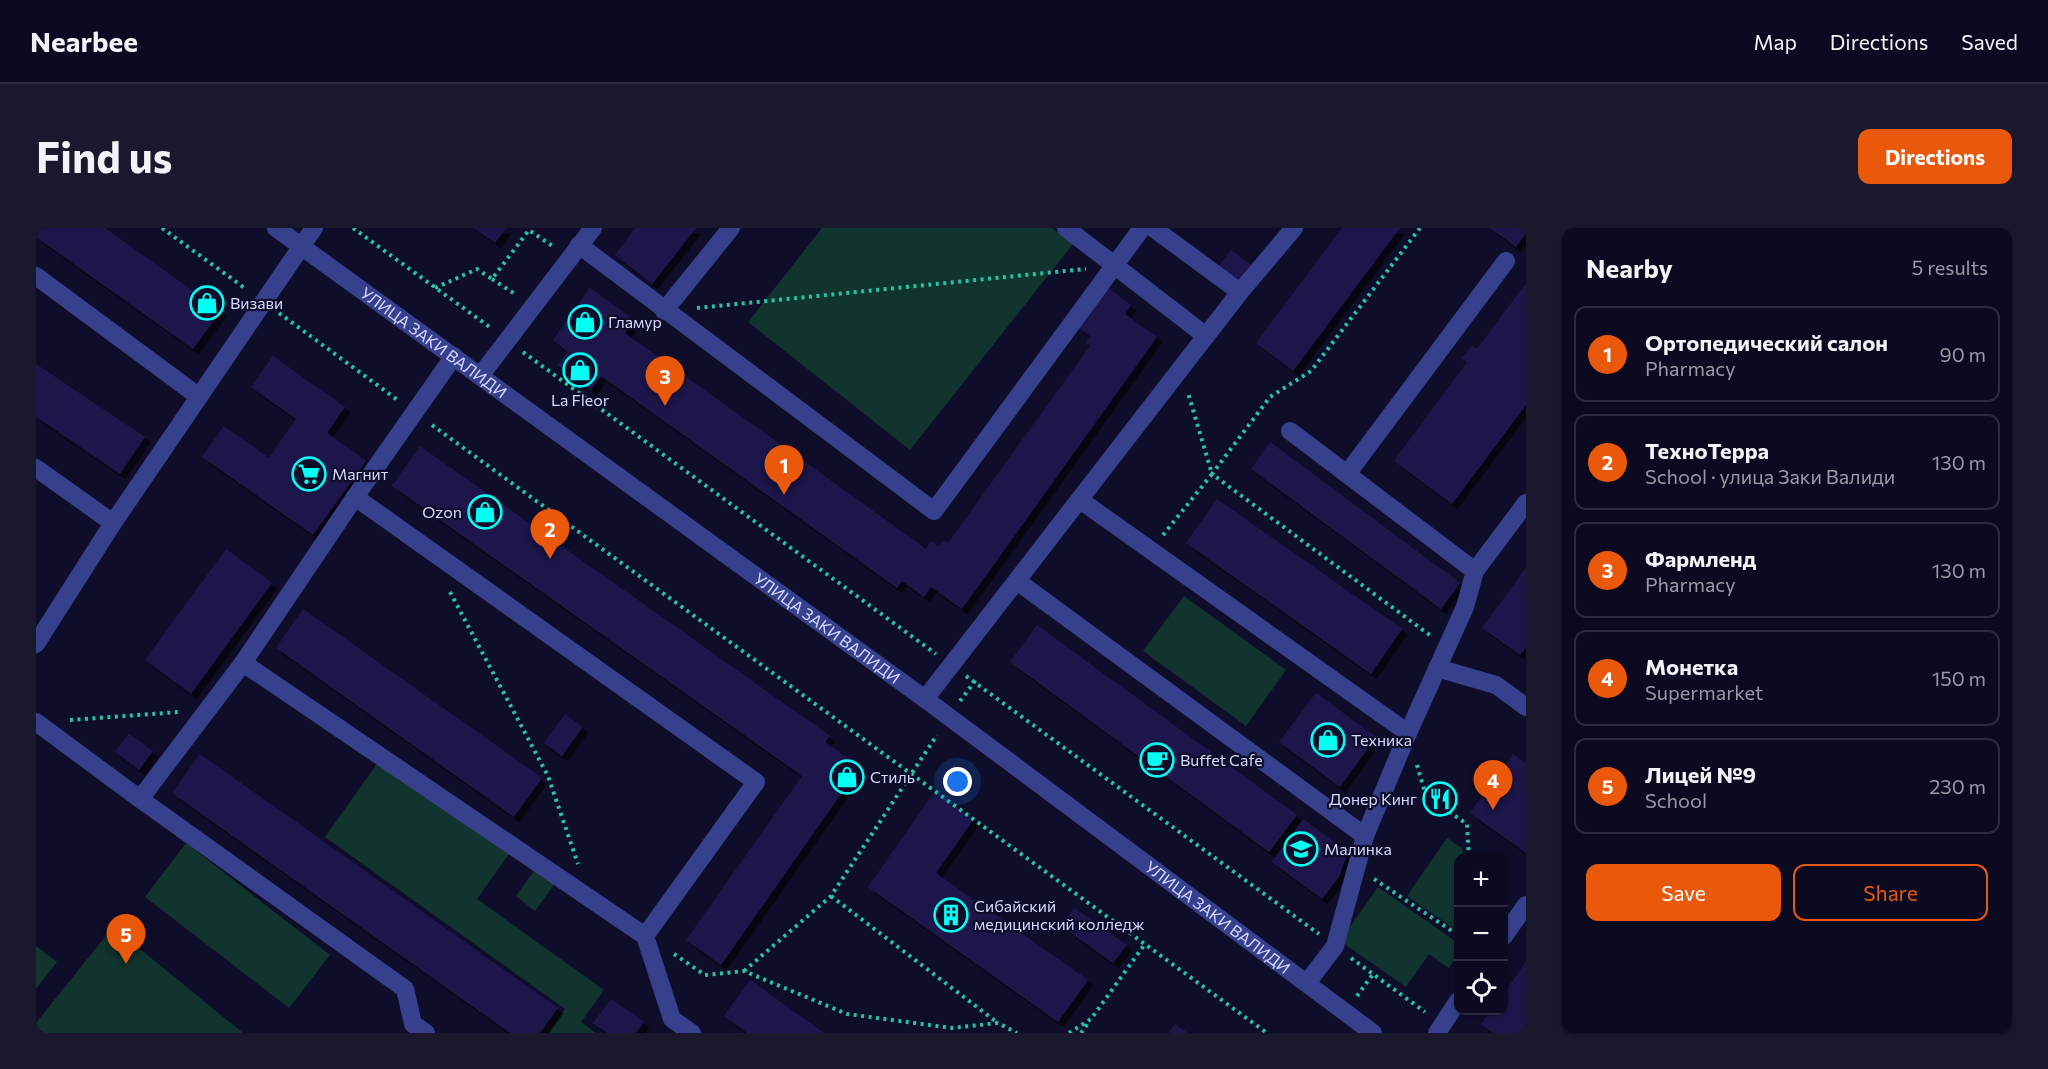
<!DOCTYPE html>
<html lang="en">
<head>
<meta charset="utf-8">
<style>
  :root { --surface:#0b0a20; --page:#19182d; --text:#f1f3f6; --muted:#9a9aa5; --line:#2b2b3e; --accent:#ea580c }
  body { margin:0; font-family:Commissioner,sans-serif; background:var(--page); color:var(--text) }
  .controls { position:absolute; right:18px; bottom:18px; display:grid; overflow:hidden; border-radius:12px; box-shadow:0 2px 4px #0004 }
  .controls button { width:54px; height:54px; display:grid; place-items:center; padding:0; border:0; border-bottom:2px solid var(--line); background:var(--surface); color:var(--text); font:30px sans-serif }
  .you { position:absolute; left:922px; top:554px; width:21px; height:21px; margin:-15px; border:4px solid #fff; border-radius:50%; background:#1a73e8; box-shadow:0 0 0 9px #1a73e833 }
  .badge { display:grid; place-items:center; width:39px; height:39px; border-radius:50%; background:var(--accent); color:#fff; font-size:20px; font-weight:700 }
  .pin { position:absolute; translate:-50% -50px; filter:drop-shadow(0 2px 3px #0008) }
  .pin::after { content:''; position:absolute; top:32px; width:21px; height:18px; background:inherit; clip-path:polygon(0 0,100% 0,50% 100%) }
  .list { margin:0; padding:0; list-style:none }
  h2 { display:flex; justify-content:space-between; align-items:center; height:78px; margin:0; padding:0 24px; font-size:26px }
  h2 small { font-size:20px; font-weight:400; color:var(--muted) }
  .list li { display:grid; grid-template-columns:39px 1fr auto; gap:18px; align-items:center; box-sizing:border-box; height:96px; margin:0 12px 12px; padding:0 12px; border:2px solid var(--line); border-radius:12px }
  .list b { display:block; font-size:22px; white-space:nowrap }
  .list p { margin:0; font-size:20px; white-space:nowrap; color:var(--muted) }
  .list em { font-size:20px; font-style:normal; color:var(--muted) }
  .actions { display:flex; gap:12px; padding:18px 24px }
  .actions a { flex:1; padding:14px 0; border:2px solid var(--accent); border-radius:12px; text-align:center; font-size:21px; color:var(--accent) }
  .actions .main { background:var(--accent); color:#fff }
  .icon { flex:none; width:33px; height:33px; fill:none; stroke:currentColor; stroke-width:2; stroke-linecap:round; stroke-linejoin:round }
  .map { position:relative; flex:none; width:1490px; height:805px; overflow:hidden; border-radius:12px }
  header { display:flex; align-items:center; gap:36px; box-sizing:border-box; height:84px; padding:0 30px; background:var(--surface); border-bottom:2px solid var(--line) }
  header strong { font-size:28px }
  nav { display:flex; gap:33px; margin-inline-start:auto; font-size:21px }
  .intro { display:flex; align-items:center; justify-content:space-between; box-sizing:border-box; height:144px; padding:0 36px }
  h1 { margin:0; font-size:42px }
  .button { padding:15px 27px; border-radius:12px; background:var(--accent); color:#fff; font-size:21px; font-weight:700 }
  main { display:flex; gap:36px; padding:0 36px }
  aside { flex:1; background:var(--surface); border-radius:12px; box-shadow:0 2px 4px #0004 }
  .map>svg:first-child { display:block }
  .green { fill:#11342e }
  .building { fill:#1c194c; filter:url(#shadow) }
  .lines { fill:none; stroke-linecap:round; stroke-linejoin:round }
  .path { stroke:#27c3a3; stroke-width:4; stroke-dasharray:3 4.5; stroke-linecap:butt }
  .minor { stroke:#36408c; stroke-width:18 }
  .labels { text-anchor:middle; stroke-width:4.5; stroke-linejoin:round; paint-order:stroke }
  .poi-label { font-size:16px; fill:#d7d8ff; stroke:#0f0e2a; text-anchor:start }
  .street-label { font-size:16px; fill:#d7d8ff; stroke:#0f0e2a }
</style>
</head>
<body>
<header>
<strong>Nearbee</strong>
<nav><a>Map</a><a>Directions</a><a>Saved</a></nav>
</header>
<div class="intro"><h1>Find us</h1><a class="button">Directions</a></div>
<main>
<div class="map">
<svg width="1490" height="805" viewBox="0 0 1490 805">
  <defs>
    <filter id="shadow"><feDropShadow dx="5.5" dy="5.5" stdDeviation="0" flood-color="#0009"/></filter>
  </defs>
  <rect width="100%" height="100%" fill="#0f0e2a"/>
  <path class="green" d="M786 0H1016L1037 16 874 222 712 94Z
    M1148 368 1250 442 1210 498 1107 423Z
    M348 526 478 619 441 671 568 762 545 794 560 805H512L529 781 289 609Z
    M1411 610 1426 620 1427 629 1422 630V692L1417 700 1371 668Z
    M150 615 294 727 253 780 109 669Z
    M500 640 520 654 499 683 480 668Z
    M1342 659 1422 715V726L1413 740 1393 726 1370 759 1304 713Z
    M77 699 207 805H0V795Z
    M0 718 21 734 0 761Z"/>
  <path class="building" d="M0 0H69L185 83 157 121 0 9Z
    M438 0H470L459 15Z
    M599 0H660L616 56 579 27Z
    M1306 0H1364L1257 143 1220 115Z
    M1454 0H1490V5L1480 19Z
    M1195 22 1215 37 1200 56 1181 41Z
    M1490 55V177L1416 276 1358 233 1431 134 1426 130 1436 118 1441 121Z
    M554 60 593 88V100L589 105 890 321 895 313 903 318 908 312 912 315 1054 118 1050 115 1054 108 1043 100 1072 60 1095 77 1089 86 1121 109 926 381 895 359 888 369 866 353 861 360 565 148 555 162 522 137 532 124 517 112Z
    M237 128 309 179 291 205 330 233 277 307 166 229 188 198 233 230 260 191 215 159Z
    M0 136 109 209 84 246 0 189Z
    M1234 214 1424 355 1405 381 1215 241Z
    M384 218 794 508 789 514 824 539 685 737 650 712 766 548 356 258Z
    M1181 271 1366 401 1335 446 1150 315Z
    M190 321 236 355 155 466 109 432Z
    M1490 340V419L1484 427 1446 400Z
    M267 381 506 550 478 589 240 420Z
    M1001 397 1261 587 1233 624 974 434Z
    M1280 465 1340 509 1304 559 1243 514Z
    M529 486 547 499 526 528 508 515Z
    M93 506 117 523 103 542 79 524Z
    M164 526 522 780 504 805H474L136 565Z
    M1477 526 1490 536V625L1434 585Z
    M899 563 938 591 900 645 1052 752 1022 794 832 659Z
    M1267 591 1312 624 1303 649 1286 671 1236 634Z
    M1038 680 1091 717 1077 735 1025 698Z
    M1490 734V805H1457L1445 796 1455 782H1468V765Z
    M714 752 788 805H711L688 788Z
    M575 771 608 794 600 805H571L557 795Z
    M1139 796 1152 805H1133Z"/>
  <g class="lines">
    <path class="path" d="M126 0 210 61
      M317 0 455 100
      M1384 0 1275 143 1234 169 1176 246 1395 408
      M456 51 479 66
      M399 60 441 41 456 51 493 2 518 19
      M661 80 1050 41
      M243 85 363 173
      M487 124 900 426
      M396 197 1231 805
      M1127 307 1176 246 1152 165
      M414 364 512 548 542 636
      M930 448 1283 706
      M924 473 942 449
      M34 492 143 484
      M1381 537 1390 568 1431 596 1433 630
      M1338 651 1422 707
      M795 668 962 795
      M638 726 669 747 708 743 811 786 916 800 962 795 981 805
      M1315 730 1389 784
      M708 743 795 668 901 507
      M1321 768 1337 746
      M1033 805 1055 791 1109 716
      M1045 805 1053 794"/>
    <g class="minor">
      <path id="s1" d="M240 0 889 471 1337 805"/>
      <path d="M1030 0 1170 108"/>
      <path d="M543 17 898 283 1106 0"/>
      <path d="M0 48 162 168"/>
      <path d="M1204 64 1258 0"/>
      <path d="M628 83 695 0"/>
      <path d="M444 148 557 0"/>
      <path d="M1254 203 1439 343 1429 379 1372 505 1329 608 1299 718 1271 755"/>
      <path d="M0 240 77 295"/>
      <path d="M1311 246 1470 33"/>
      <path d="M319 269 720 554 609 708 636 791 656 805"/>
      <path d="M1044 272 1372 505"/>
      <path d="M1439 343 1490 275"/>
      <path d="M981 353 1329 608"/>
      <path d="M0 416 77 295 278 0"/>
      <path d="M207 435 609 708"/>
      <path d="M1401 440 1460 457 1490 479"/>
      <path d="M889 471 1204 64 1117 0"/>
      <path d="M0 494 104 571"/>
      <path d="M1468 708 1490 677"/>
      <path d="M390 805 377 796 369 761 104 571 207 435 319 269 418 128"/>
      <path d="M1401 805 1422 773"/>
    </g>
  </g>
  <defs>
    <symbol id="shop-ring" viewBox="-11 -11 22 22"><circle r="9.5" fill="#0f0e2a" stroke="#03fff3" stroke-width="1.5"/><path d="M-5-2.5h2.3a2.7 3.5 0 0 1 5.4 0H5L5.5 6h-11ZM-1.5-2.5h3a1.5 2.3 0 0 0-3 0Z" fill="#03fff3"/></symbol>
    <symbol id="supermarket-ring" viewBox="-11 -11 22 22"><circle r="9.5" fill="#0f0e2a" stroke="#03fff3" stroke-width="1.5"/><path d="M-6-5.5h2.5l.6 2H6L4.5 2H-2.5L-4.4-4H-6ZM-1.5 3.2a1.3 1.3 0 1 0 .1 0ZM3 3.2a1.3 1.3 0 1 0 .1 0Z" fill="#03fff3"/></symbol>
    <symbol id="cafe-ring" viewBox="-11 -11 22 22"><circle r="9.5" fill="#0f0e2a" stroke="#03fff3" stroke-width="1.5"/><path d="M-5.5-4.5H6V0H3Q3 3.5 0 3.5H-2.5Q-5.5 3.5-5.5 0ZM3-3.2v2h1.7v-2ZM-6 4.5H4V6H-6Z" fill="#03fff3"/></symbol>
    <symbol id="restaurant-ring" viewBox="-11 -11 22 22"><circle r="9.5" fill="#0f0e2a" stroke="#03fff3" stroke-width="1.5"/><path d="M-5-6h1v4h1v-4h1v4h1v-4h1v5L-1.5 .5V6h-2V.5L-5-1ZM5-6V6H3V1.5H1.5Q1.5-4 5-6Z" fill="#03fff3"/></symbol>
    <symbol id="school-ring" viewBox="-11 -11 22 22"><circle r="9.5" fill="#0f0e2a" stroke="#03fff3" stroke-width="1.5"/><path d="M0-5L7-2L0 1L-7-2ZM-4 1L0 2.5L4 1V4Q0 6-4 4Z" fill="#03fff3"/></symbol>
    <symbol id="building-ring" viewBox="-11 -11 22 22"><circle r="9.5" fill="#0f0e2a" stroke="#03fff3" stroke-width="1.5"/><path d="M-4-6H4V6H1V3H-1V6H-4ZM-2.5-4.3h1.7v1.8h-1.7ZM.8-4.3h1.7v1.8H.8ZM-2.5-1h1.7V.8h-1.7ZM.8-1h1.7V.8H.8Z" fill="#03fff3"/></symbol>
  </defs>
  <g fill-rule="evenodd">
    <use href="#shop-ring" x="152" y="56" width="38" height="38"/>
    <use href="#shop-ring" x="530" y="75" width="38" height="38"/>
    <use href="#shop-ring" x="525" y="123" width="38" height="38"/>
    <use href="#supermarket-ring" x="254" y="227" width="38" height="38"/>
    <use href="#shop-ring" x="430" y="265" width="38" height="38"/>
    <use href="#shop-ring" x="1273" y="493" width="38" height="38"/>
    <use href="#cafe-ring" x="1102" y="513" width="38" height="38"/>
    <use href="#shop-ring" x="792" y="530" width="38" height="38"/>
    <use href="#restaurant-ring" x="1385" y="552" width="38" height="38"/>
    <use href="#school-ring" x="1246" y="602" width="38" height="38"/>
    <use href="#building-ring" x="896" y="668" width="38" height="38"/>
  </g>
  <g class="labels">
    <g class="poi-label">
      <text x="194" y="81">Визави</text>
      <text x="572" y="100">Гламур</text>
      <text x="544" y="178" text-anchor="middle">La Fleor</text>
      <text x="296" y="252">Магнит</text>
      <text x="426" y="290" text-anchor="end">Ozon</text>
      <text x="1315" y="518">Техника</text>
      <text x="1144" y="538">Buffet Cafe</text>
      <text x="834" y="555">Стиль</text>
      <text x="1381" y="577" text-anchor="end">Донер Кинг</text>
      <text x="1288" y="627">Малинка</text>
      <text x="938" y="684">Сибайский<tspan x="938" dy="18">медицинский колледж</tspan></text>
    </g>
    <g class="street-label">
      <text dy="6" stroke="none"><textPath href="#s1" startOffset="195">УЛИЦА ЗАКИ ВАЛИДИ</textPath></text>
      <text dy="6" stroke="none"><textPath href="#s1" startOffset="681">УЛИЦА ЗАКИ ВАЛИДИ</textPath></text>
      <text dy="6" stroke="none"><textPath href="#s1" startOffset="1167">УЛИЦА ЗАКИ ВАЛИДИ</textPath></text>
    </g>
  </g>
</svg>
<div class="controls">
<button>+</button>
<button>−</button>
<button><svg class="icon" aria-label="locate" viewBox="0 0 24 24"><circle cx="12" cy="12" r="6"/><path d="M12 2v4M12 18v4M2 12h4M18 12h4"/></svg></button>
</div>
<div class="you"></div>
<div class="pin badge" style="left:748px;top:267px">1</div>
<div class="pin badge" style="left:514px;top:331px">2</div>
<div class="pin badge" style="left:629px;top:178px">3</div>
<div class="pin badge" style="left:1457px;top:582px">4</div>
<div class="pin badge" style="left:90px;top:736px">5</div>
</div>
<aside>
<h2>Nearby<small>5 results</small></h2>
<ul class="list">
<li><span class="badge">1</span><div><b>Ортопедический салон</b><p>Pharmacy</p></div><em>90 m</em></li>
<li><span class="badge">2</span><div><b>ТехноТерра</b><p>School · улица Заки Валиди</p></div><em>130 m</em></li>
<li><span class="badge">3</span><div><b>Фармленд</b><p>Pharmacy</p></div><em>130 m</em></li>
<li><span class="badge">4</span><div><b>Монетка</b><p>Supermarket</p></div><em>150 m</em></li>
<li><span class="badge">5</span><div><b>Лицей №9</b><p>School</p></div><em>230 m</em></li>
</ul>
<div class="actions"><a class="main">Save</a><a>Share</a></div>
</aside>
</main>
</body>
</html>
